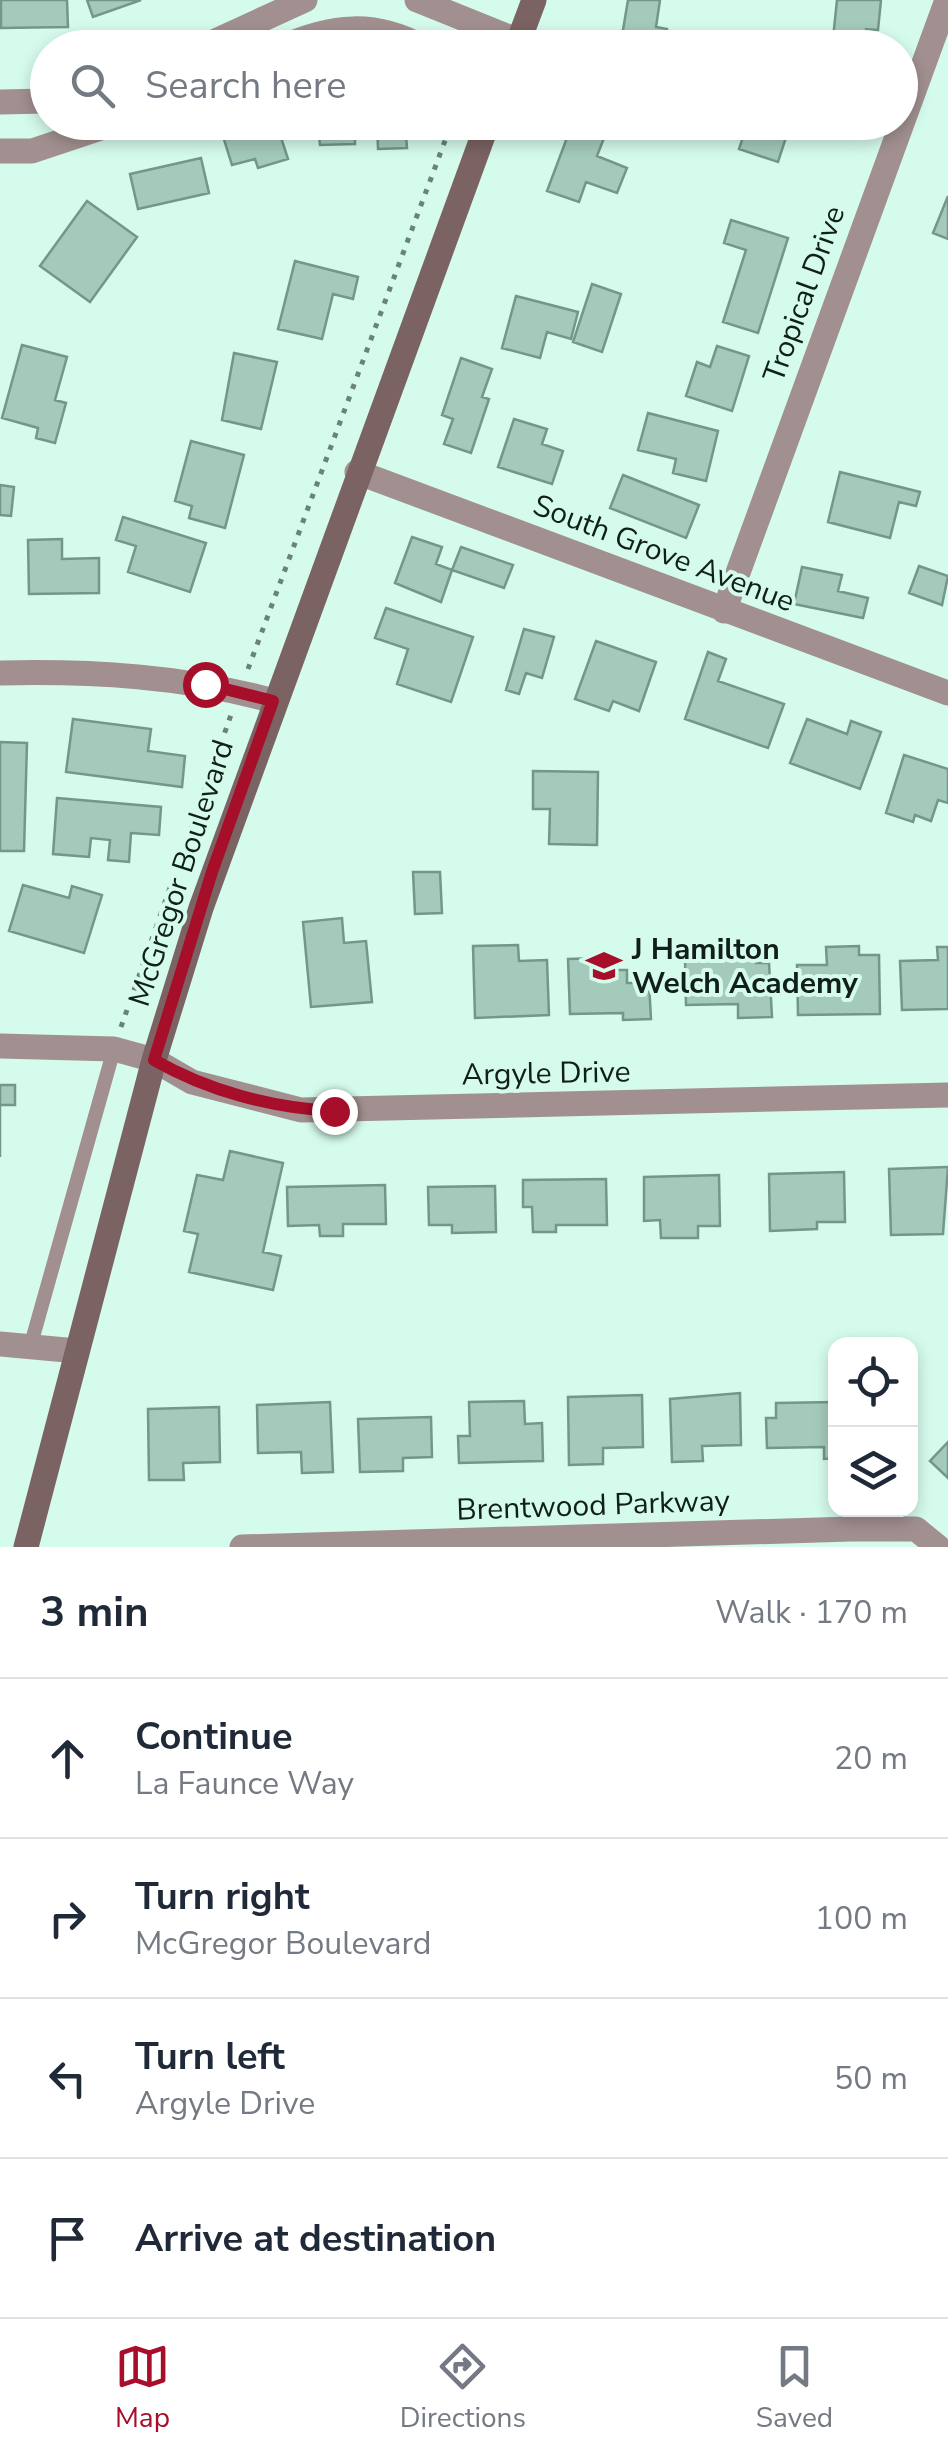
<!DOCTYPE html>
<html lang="en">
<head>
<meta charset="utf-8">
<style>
  :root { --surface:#fff; --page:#f2f2f3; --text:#1f2937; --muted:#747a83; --line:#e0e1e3; --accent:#a70e2a }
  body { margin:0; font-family:"Nunito Sans",sans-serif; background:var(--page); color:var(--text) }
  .controls { position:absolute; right:30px; bottom:30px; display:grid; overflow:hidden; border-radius:20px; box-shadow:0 5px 15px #0003 }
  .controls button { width:90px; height:90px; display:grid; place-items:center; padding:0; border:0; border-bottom:2px solid var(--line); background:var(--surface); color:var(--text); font:50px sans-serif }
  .stop { position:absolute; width:30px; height:30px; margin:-22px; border:8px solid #a70e2a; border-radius:50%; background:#fff }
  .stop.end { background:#a70e2a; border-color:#fff; box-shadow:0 2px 10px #0008 }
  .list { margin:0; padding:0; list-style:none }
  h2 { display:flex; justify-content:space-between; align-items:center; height:130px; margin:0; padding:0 40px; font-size:42px }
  h2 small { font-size:32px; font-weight:400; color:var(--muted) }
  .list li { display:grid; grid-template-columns:65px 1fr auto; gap:30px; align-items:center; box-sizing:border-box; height:160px; padding:0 40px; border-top:2px solid var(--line) }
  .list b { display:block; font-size:38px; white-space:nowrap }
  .list p { margin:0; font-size:32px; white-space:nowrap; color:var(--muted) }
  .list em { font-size:32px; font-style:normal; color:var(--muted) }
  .icon { flex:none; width:55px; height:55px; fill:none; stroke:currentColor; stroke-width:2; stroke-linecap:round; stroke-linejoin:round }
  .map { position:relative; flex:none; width:948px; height:1547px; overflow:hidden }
  .search { position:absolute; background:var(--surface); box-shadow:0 5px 15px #0003; left:30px; right:30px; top:30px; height:110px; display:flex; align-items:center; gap:25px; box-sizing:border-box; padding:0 35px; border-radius:55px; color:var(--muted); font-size:38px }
  .sheet { height:770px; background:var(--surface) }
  nav { display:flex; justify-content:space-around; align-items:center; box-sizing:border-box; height:140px; border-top:2px solid var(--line); background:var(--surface); font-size:28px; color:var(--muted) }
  nav a { display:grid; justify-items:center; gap:5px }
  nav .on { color:var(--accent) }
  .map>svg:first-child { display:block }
  .building { fill:#a4cabb; stroke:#739789; stroke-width:2.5 }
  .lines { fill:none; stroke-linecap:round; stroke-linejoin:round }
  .path { stroke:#6a8379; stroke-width:5; stroke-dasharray:5 8; stroke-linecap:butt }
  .lane { stroke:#a1908f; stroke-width:14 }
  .street { stroke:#a1908f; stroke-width:25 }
  .secondary { stroke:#7a6362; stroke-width:25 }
  .route { stroke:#a70e2a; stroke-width:12 }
  .labels { text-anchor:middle; stroke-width:8; stroke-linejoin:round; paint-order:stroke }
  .street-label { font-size:30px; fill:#111f1a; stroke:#d5fbec }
  .poi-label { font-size:30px; font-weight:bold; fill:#111f1a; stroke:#d5fbec; text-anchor:start }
</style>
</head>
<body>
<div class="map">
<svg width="948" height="1547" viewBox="0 0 948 1547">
  <rect width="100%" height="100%" fill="#d5fbec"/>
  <path class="building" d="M1 0H67L68 27 1 28Z
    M87 0H141L93 17Z
    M628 0H660L656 27 667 29 664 48H620Z
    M837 0H881L878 30 866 29 863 48H832Z
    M257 122H276L288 159 258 168 255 159 232 165 222 133Z
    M296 122H368V130L355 131V144L320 145 319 136 297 137Z
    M377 122H405L407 148 378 149Z
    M748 122H791L778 162 739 149Z
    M571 127 604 138 597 156 627 168 617 193 586 182 579 202 547 191Z
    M201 158 209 193 138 209 130 174Z
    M948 196V239L933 233Z
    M87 201 137 237 90 302 40 266Z
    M731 220 788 238 758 333 723 322 746 250 724 243Z
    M295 261 358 277 353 299 333 294 322 339 278 329Z
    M592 284 621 294 602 352 573 342Z
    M516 296 578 312 571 339 547 332 540 358 502 348Z
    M22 345 67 357 55 400 66 403 55 443 36 438 38 428 2 418Z
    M717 346 749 356 732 411 686 396 697 362 710 367Z
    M234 353 277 362 261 429 222 420Z
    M461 358 492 369 482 397 489 399 471 453 444 444 453 419 442 415Z
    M648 413 718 431 706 481 673 473 676 459 638 450Z
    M514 419 547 429 542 444 563 451 552 484 498 467Z
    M191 441 244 455 225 528 189 518 192 506 175 501Z
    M840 472 920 492 916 506 899 502 890 538 828 522Z
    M623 475 699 505 686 538 610 508Z
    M0 485 14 487 11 516 0 515Z
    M123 517 206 543 190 592 128 572 136 546 116 540Z
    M412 537 442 547 436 564 452 570 441 602 395 583Z
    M62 539V559L99 558V593L29 594 28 540Z
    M461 547 513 565 504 588 452 570Z
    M919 566 948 576 942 605 909 593Z
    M802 567 842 575 838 591 868 598 863 618 794 604Z
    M386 608 473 637 451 702 397 684 408 649 375 638Z
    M524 629 554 637 542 678 526 673 519 694 506 690Z
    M596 641 656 662 639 711 613 701 609 711 575 699Z
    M708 652 726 659 718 681 784 704 768 748 685 719Z
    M73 719 151 729 148 751 185 756 182 787 66 772Z
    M807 719 847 734 851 721 881 732 860 789 790 763Z
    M0 742 27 743 24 851H0Z
    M904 755 948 769V803L938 800 931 821 915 815 913 822 886 813Z
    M533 771 598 772 597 845 549 844 550 809H533Z
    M57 798 161 807 159 835 131 833 129 862 108 860 110 840 91 838 89 857 53 854Z
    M413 872H440L442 913 415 914Z
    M23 885 69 898 72 886 102 895 84 953 9 931Z
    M342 918 344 943 366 941 372 1002 311 1007 303 922Z
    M518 945 519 961 547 960 549 1015 475 1018 473 946Z
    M859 946V955H879L880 1014 798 1015 797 965H827L826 947Z
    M937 947H948V1009L902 1010 900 961 938 960Z
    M755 957 756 963H769L772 1017 738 1018V1004L686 1005 685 959Z
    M601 958V970H627V983H649L651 1019 623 1020V1013L570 1014 568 959Z
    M0 1085H15V1105H0V1157Z
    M230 1151 283 1163 263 1252 281 1256 273 1290 189 1272 198 1234 184 1231 197 1175 223 1180Z
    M948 1167 943 1234 891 1235 889 1169Z
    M844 1172 845 1222H817V1229L770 1231 769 1174Z
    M719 1175 720 1226H698V1238H661L660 1220 644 1221V1177Z
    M606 1179 607 1225H556V1232H533L532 1207H523V1180Z
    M385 1185 386 1224H343V1236H320L319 1225 288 1226 287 1187Z
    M495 1186 496 1232 452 1233V1225H429L428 1187Z
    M740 1393 741 1445 702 1446 703 1461 672 1462 670 1399Z
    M642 1395 643 1447 603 1448V1464L569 1465 568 1397Z
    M524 1401 525 1424 542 1423 543 1461 459 1463 458 1436H470L469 1402Z
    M330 1402 333 1472 302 1473 301 1452 258 1453 257 1405Z
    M836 1402V1458L824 1459V1447L767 1448 766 1418H776V1403Z
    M219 1407 220 1462 183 1463 184 1480H149L148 1409Z
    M431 1417 432 1457 403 1458V1471L360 1472 358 1419Z
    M948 1442V1478L930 1461Z"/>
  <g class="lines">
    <path class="path" d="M248 669 452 122
      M121 1027 232 712"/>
    <path class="lane" d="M31 1344 114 1049"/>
    <path class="street" d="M417 0 519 41
      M200 48 305 0
      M280 48C331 25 375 20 424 48
      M0 102 48 101
      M0 151H32L119 122
      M357 472 948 693
      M724 611 947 0
      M0 673C92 671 184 676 273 701
      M0 1046 114 1049 154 1060 192 1082 301 1110 948 1095
      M0 1344 77 1351
      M242 1547 851 1529H916L938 1547"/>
    <path class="secondary" d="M516 48 534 0
      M26 1547 154 1060 201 908 488 122"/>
  </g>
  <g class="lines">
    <path class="route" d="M205 684 273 701 212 872 154 1060C208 1091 272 1108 334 1111"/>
  </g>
  <defs>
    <symbol id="school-bare" viewBox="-9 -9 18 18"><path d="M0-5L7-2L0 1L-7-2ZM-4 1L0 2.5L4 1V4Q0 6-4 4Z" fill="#a70e2a" stroke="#d5fbec" stroke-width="2.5" paint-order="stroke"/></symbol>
  </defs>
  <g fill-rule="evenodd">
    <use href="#school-bare" x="579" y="941" width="50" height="50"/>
  </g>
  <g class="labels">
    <g class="street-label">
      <text transform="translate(804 294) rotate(-70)" y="10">Tropical Drive</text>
      <text transform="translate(664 553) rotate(21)" y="10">South Grove Avenue</text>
      <text transform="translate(181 873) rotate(-72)" y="10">McGregor Boulevard</text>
      <text transform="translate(546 1073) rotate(-1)" y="10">Argyle Drive</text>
      <text transform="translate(593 1505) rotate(-2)" y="10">Brentwood Parkway</text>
    </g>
    <g class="poi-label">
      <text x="632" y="959">J Hamilton<tspan x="632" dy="34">Welch Academy</tspan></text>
    </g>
  </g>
</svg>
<div class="controls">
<button><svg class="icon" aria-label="locate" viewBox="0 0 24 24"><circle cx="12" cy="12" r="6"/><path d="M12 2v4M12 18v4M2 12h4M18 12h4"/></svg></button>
<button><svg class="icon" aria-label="layers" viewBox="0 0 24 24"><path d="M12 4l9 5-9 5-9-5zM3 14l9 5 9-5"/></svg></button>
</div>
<div class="stop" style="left:205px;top:684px"></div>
<div class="stop end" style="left:334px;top:1111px"></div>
<div class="search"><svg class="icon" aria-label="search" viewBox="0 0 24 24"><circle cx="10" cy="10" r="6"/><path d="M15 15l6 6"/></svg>Search here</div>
</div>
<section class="sheet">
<h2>3 min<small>Walk · 170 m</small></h2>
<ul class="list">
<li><svg class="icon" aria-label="ahead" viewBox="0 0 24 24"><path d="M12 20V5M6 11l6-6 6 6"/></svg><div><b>Continue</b><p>La Faunce Way</p></div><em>20 m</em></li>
<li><svg class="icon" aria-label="right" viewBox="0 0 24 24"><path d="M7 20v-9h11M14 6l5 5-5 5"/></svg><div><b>Turn right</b><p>McGregor Boulevard</p></div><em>100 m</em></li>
<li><svg class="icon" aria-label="left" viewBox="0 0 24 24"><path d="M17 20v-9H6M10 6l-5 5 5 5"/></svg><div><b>Turn left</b><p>Argyle Drive</p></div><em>50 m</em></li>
<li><svg class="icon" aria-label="arrive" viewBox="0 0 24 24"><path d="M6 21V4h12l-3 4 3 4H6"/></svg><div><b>Arrive at destination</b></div></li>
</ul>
</section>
<nav>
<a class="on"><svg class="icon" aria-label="map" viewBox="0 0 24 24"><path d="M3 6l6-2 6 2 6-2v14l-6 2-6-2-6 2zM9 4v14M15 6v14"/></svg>Map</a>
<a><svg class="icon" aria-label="directions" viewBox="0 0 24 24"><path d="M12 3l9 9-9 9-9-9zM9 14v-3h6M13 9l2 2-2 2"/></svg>Directions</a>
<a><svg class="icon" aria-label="saved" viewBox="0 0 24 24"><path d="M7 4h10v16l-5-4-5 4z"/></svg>Saved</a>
</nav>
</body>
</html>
